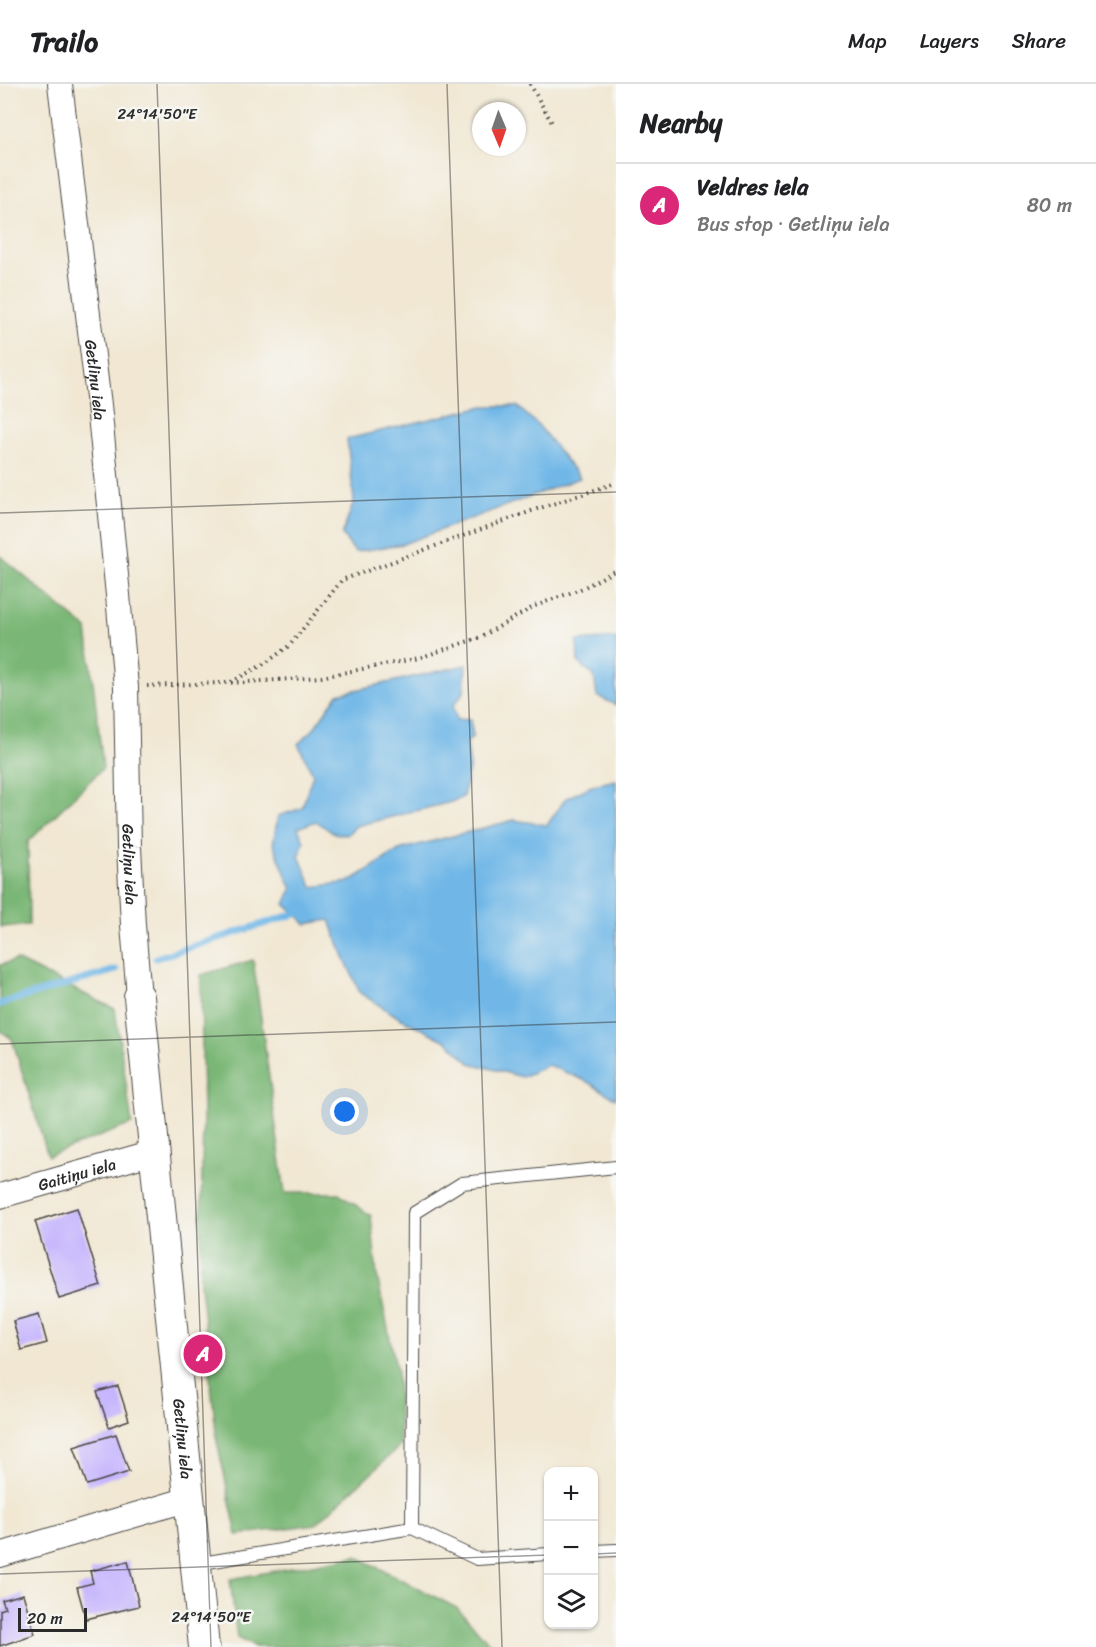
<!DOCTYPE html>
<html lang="en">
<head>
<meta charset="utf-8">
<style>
  :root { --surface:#fff; --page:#f6f6f6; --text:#202124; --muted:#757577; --line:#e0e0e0; --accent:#db2777 }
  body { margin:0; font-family:Sriracha,sans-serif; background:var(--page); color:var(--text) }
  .controls { position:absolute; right:18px; bottom:18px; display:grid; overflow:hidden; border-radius:12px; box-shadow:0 2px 4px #0004 }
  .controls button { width:54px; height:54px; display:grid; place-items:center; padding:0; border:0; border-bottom:2px solid var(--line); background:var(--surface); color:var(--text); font:30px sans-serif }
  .compass { position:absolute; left:472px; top:18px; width:54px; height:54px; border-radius:50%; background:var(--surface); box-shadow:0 2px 4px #0004; rotate:178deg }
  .scale { position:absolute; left:18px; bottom:15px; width:69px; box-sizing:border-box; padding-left:6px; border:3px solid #2b2b2b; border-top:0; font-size:16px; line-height:21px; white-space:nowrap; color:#2b2b2b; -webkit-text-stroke:4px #f6f6f2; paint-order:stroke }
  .you { position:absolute; left:345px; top:1028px; width:21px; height:21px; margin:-15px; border:4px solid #fff; border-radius:50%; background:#1a73e8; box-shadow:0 0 0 9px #1a73e833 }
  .badge { display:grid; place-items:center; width:39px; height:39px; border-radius:50%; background:var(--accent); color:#fff; font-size:20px; font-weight:700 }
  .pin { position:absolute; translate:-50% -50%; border:3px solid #fff; box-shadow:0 2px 6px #0006 }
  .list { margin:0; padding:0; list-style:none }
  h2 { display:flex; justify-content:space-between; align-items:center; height:78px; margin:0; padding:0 24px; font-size:26px }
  h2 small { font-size:20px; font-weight:400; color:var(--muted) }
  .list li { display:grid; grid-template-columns:39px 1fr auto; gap:18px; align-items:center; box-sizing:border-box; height:84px; padding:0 24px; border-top:2px solid var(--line) }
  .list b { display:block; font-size:22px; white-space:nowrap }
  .list p { margin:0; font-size:20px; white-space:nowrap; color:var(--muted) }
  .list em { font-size:20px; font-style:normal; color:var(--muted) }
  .icon { flex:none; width:33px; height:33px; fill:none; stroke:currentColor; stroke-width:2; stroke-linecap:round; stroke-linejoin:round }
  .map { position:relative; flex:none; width:616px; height:1563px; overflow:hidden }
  header { display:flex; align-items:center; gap:36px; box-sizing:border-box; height:84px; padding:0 30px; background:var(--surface); border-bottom:2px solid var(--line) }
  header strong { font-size:28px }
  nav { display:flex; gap:33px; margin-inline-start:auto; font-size:21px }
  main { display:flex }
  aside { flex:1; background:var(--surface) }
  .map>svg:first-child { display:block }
  .forest { fill:#7ab776; stroke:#527150; stroke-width:1.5 }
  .water { fill:#70b7e7; stroke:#4e7189; stroke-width:1.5 }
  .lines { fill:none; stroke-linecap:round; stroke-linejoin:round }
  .stream { stroke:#70b7e7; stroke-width:7 }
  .building { fill:#c2b0fe }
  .service-casing { stroke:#494744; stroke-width:14 }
  .minor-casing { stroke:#494744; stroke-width:26 }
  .tertiary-casing { stroke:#494744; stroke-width:32 }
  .path { stroke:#494744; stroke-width:4; stroke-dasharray:1.5 4.5; stroke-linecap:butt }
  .service { stroke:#fff; stroke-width:12 }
  .minor { stroke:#fff; stroke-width:24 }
  .tertiary { stroke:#fff; stroke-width:30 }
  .ticks { fill:none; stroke:#2b2b2b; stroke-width:1.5; stroke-opacity:0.45 }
  .labels { text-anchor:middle; stroke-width:5; stroke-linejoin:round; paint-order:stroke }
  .street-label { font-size:16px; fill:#2b2b2b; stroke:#f6f6f2 }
  .ticks-label { font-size:15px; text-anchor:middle; fill:#2b2b2b; stroke:#f6f6f2; stroke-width:5; stroke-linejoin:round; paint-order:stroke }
</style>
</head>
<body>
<header>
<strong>Trailo</strong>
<nav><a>Map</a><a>Layers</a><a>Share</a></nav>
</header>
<main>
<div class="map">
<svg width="616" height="1563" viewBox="0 0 616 1563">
  <rect width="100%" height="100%" fill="#f6f6f2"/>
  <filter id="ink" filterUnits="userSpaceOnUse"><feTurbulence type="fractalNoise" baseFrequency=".0167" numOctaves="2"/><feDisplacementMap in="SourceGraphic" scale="12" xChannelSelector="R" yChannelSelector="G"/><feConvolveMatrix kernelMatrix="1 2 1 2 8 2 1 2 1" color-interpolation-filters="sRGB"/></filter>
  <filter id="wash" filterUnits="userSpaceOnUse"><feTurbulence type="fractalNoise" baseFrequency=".008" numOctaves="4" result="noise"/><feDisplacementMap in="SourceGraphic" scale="24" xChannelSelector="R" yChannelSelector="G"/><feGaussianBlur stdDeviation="1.35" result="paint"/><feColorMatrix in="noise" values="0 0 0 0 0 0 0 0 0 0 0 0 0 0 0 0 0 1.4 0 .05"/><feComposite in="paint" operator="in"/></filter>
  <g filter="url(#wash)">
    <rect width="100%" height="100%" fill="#f1e7d2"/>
    <path class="forest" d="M0 472 87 545 103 684 28 758 29 841 0 843Z
      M16 876 115 925 132 1040 48 1072 12 955 0 946V881Z
      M253 876 285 1109H339L371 1132 377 1192 397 1288 400 1362 316 1440 237 1451 217 1357 200 1201 203 1033 201 891Z
      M356 1472 457 1524 493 1563H255L237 1554 230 1495Z"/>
    <path class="water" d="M484 322H517L539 342 580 394 403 460 355 468 342 451 354 417 347 355Z
      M616 554V621L597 612 594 592 578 578 577 557Z
      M466 581 464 608 453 622 457 636 470 635 473 652 467 658 470 681 463 713 451 718 356 742 347 751 333 749 316 737 298 744 304 757 299 772 312 803 349 798 399 766 514 736 547 741 566 714 594 701 616 696V1015L586 997 548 981 522 993 470 979 448 958 398 933 360 909 338 859 330 836 306 840 285 820 292 805 273 760 278 732 302 724 313 690 298 660 312 647 338 610Z"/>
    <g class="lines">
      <path class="stream" d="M156 874 304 827
        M0 920 116 886"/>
    </g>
    <g id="blocks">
      <path class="building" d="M77 1124 101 1202 59 1215 35 1137Z
        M39 1230 47 1259 21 1266 13 1237Z
        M118 1302 129 1336 109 1343 97 1308Z
        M116 1350 129 1388 87 1401 74 1363Z
        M128 1477 139 1522 86 1535 77 1503 93 1499 90 1487Z
        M23 1510 35 1550 0 1562V1526L5 1524 2 1516Z"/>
    </g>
  </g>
  <g filter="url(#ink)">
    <use href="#blocks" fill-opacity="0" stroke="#494744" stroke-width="1.5"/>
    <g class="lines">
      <defs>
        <path id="service" d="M412 1444 477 1475 548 1470
          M594 1467 616 1466
          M196 1480 412 1444 414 1129 462 1099 616 1083"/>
        <g id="minor">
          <path id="s1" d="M60 0 99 321 118 511 126 603 129 763 133 841 139 913"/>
          <path id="s2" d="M0 1112 154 1068"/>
          <path d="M0 1471 189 1415"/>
        </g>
        <g id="tertiary">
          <path id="s3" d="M139 913 204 1563"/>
        </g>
      </defs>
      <use href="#service" class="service-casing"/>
      <use href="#minor" class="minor-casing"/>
      <use href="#tertiary" class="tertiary-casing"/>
      <path class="path" d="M530 0 552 39
        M231 598 266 579 290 561 342 496 537 425 616 399
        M147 602 247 598 321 593 419 574 481 553 535 522 583 504 616 486"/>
      <use href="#service" class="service"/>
      <use href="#minor" class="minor"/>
      <use href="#tertiary" class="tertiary"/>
    </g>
  </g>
  <path class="ticks" d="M157 0 211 1563M447 0 502 1563M0 429 616 408M0 960 616 938M594 1470 616 1469M0 1490 548 1471"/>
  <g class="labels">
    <g class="street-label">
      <text dy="6" stroke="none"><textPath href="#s1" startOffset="298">Getliņu iela</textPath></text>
      <text dy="6" stroke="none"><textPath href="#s1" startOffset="784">Getliņu iela</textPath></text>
      <text dy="6" stroke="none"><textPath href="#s2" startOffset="80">Gaitiņu iela</textPath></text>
      <text dy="6" stroke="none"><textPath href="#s3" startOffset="444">Getliņu iela</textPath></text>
    </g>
  </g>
  <g class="ticks-label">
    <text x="157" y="35">24°14'50"E</text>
    <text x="211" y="1538">24°14'50"E</text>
  </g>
</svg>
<div class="controls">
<button>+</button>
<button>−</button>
<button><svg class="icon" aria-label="layers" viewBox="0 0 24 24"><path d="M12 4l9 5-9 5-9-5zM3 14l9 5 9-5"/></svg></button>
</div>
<svg class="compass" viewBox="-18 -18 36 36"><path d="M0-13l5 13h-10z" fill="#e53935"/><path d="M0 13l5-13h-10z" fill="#757577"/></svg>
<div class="scale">20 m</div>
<div class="you"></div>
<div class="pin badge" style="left:203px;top:1270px">A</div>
</div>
<aside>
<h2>Nearby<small></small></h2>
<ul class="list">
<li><span class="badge">A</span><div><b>Veldres iela</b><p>Bus stop · Getliņu iela</p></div><em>80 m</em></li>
</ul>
</aside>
</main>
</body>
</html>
